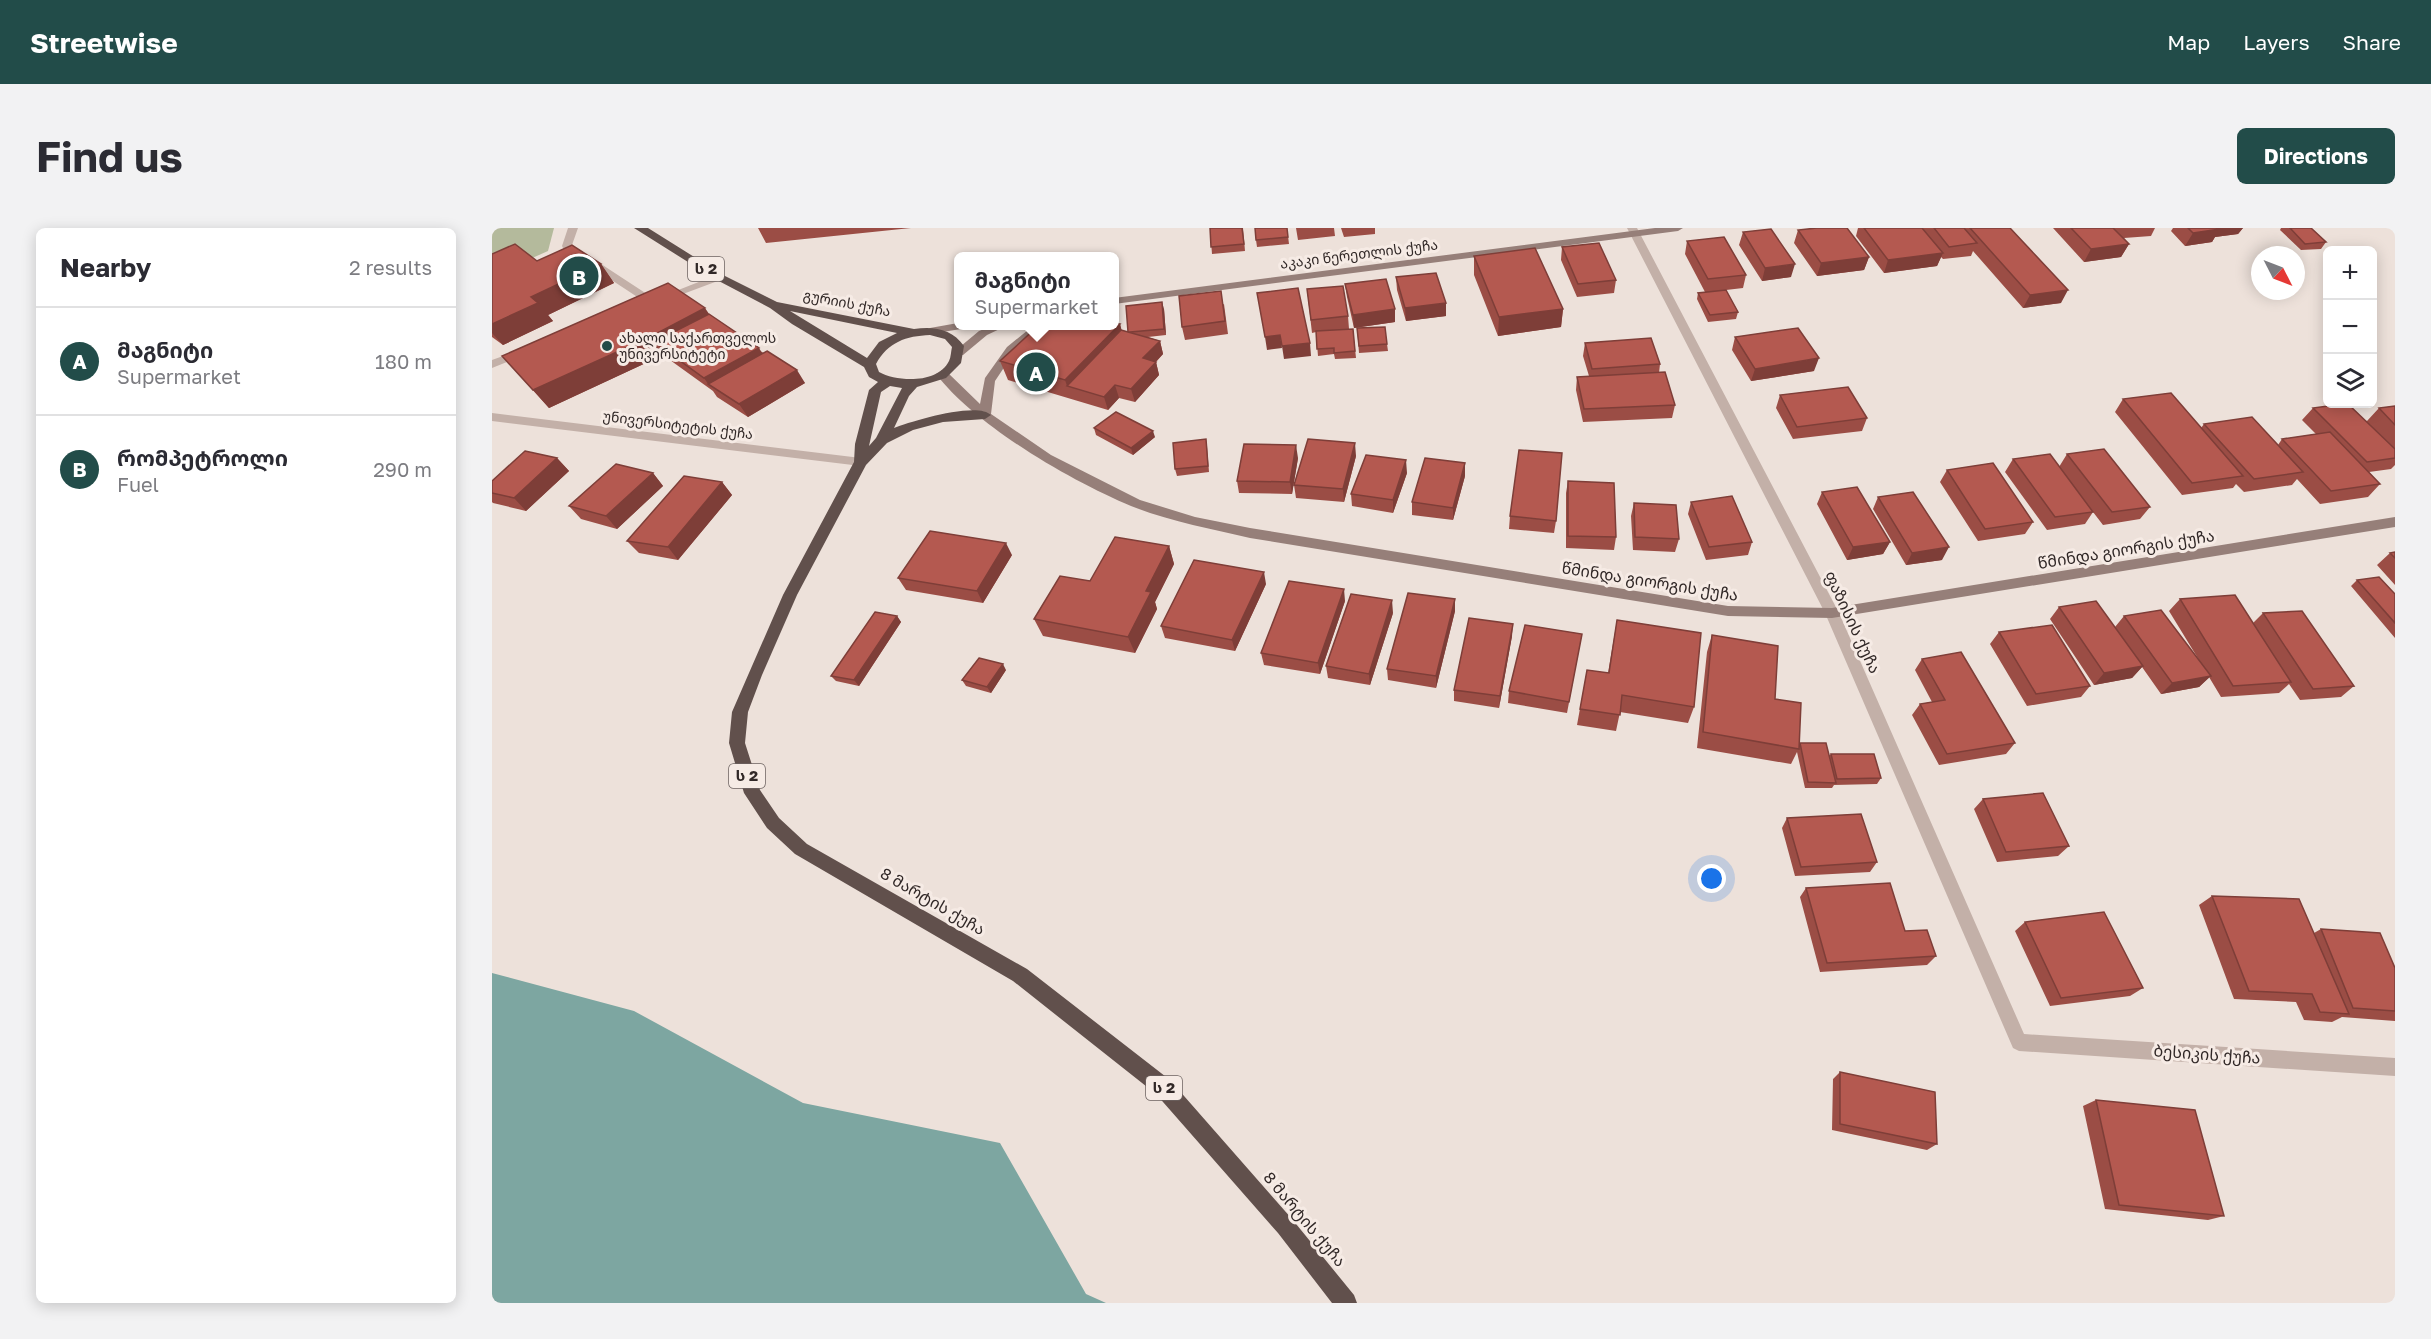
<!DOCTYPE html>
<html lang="en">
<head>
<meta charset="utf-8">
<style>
  :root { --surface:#fff; --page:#f2f2f3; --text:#2b2b33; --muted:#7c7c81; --line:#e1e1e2; --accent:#224c49 }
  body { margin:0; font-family:"Golos Text","Noto Sans Georgian",sans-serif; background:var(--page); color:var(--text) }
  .controls { position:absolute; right:18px; top:18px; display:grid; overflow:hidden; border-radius:9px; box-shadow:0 3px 15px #0003 }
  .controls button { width:54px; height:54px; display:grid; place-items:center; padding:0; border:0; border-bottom:2px solid var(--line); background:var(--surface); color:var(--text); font:30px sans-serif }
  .compass { position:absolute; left:1759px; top:18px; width:54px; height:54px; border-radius:50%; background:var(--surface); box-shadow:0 3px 15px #0003; rotate:132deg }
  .you { position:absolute; left:1220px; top:651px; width:21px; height:21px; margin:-15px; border:4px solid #fff; border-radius:50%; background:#1a73e8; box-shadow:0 0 0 9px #1a73e833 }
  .badge { display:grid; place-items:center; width:39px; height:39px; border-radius:50%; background:var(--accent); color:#fff; font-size:20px; font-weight:700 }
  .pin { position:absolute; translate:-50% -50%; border:3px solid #fff; box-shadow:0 2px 6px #0006 }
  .popup { position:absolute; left:462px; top:24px; width:165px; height:78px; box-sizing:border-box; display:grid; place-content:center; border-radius:9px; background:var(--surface); filter:drop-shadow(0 2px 4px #0005); font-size:20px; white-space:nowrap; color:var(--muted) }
  .popup b { font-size:22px; color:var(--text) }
  .popup::after { content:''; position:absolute; left:50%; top:100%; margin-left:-12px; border:12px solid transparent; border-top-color:var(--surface) }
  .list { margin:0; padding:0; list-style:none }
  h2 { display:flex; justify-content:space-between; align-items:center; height:78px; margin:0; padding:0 24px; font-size:26px }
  h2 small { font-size:20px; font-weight:400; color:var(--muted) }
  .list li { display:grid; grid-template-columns:39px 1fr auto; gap:18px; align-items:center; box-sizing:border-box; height:108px; padding:0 24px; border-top:2px solid var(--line) }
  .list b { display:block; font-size:22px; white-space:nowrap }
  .list p { margin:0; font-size:20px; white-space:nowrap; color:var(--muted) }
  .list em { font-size:20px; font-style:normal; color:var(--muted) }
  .icon { flex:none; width:33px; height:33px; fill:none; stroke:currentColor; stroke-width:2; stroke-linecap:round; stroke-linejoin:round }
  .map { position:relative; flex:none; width:1903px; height:1075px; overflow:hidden; border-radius:9px }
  header { display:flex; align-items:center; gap:36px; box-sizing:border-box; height:84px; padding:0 30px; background:var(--accent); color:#fff }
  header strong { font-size:28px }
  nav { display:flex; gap:33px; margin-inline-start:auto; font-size:21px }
  .intro { display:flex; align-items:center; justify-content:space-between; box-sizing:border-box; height:144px; padding:0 36px }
  h1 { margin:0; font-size:42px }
  .button { padding:15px 27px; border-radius:9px; background:var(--accent); color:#fff; font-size:21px; font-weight:700 }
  main { display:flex; gap:36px; padding:0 36px }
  aside { flex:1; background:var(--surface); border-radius:9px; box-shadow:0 3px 15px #0003 }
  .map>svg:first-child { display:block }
  .green { fill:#b4ba9c }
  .water { fill:#7da6a1 }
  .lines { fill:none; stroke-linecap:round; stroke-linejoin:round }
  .service { fill:#c3b0a8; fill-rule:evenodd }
  .minor { fill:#c3b0a8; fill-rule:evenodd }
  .secondary { fill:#967f79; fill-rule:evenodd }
  .trunk { fill:#61504c; fill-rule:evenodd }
  .wall { fill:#9b4d45 }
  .shaded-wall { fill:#7e3e38 }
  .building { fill:#b45950; stroke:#7e3e38; stroke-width:1.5 }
  .poi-dot { fill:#224c49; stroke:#f6ebe5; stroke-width:2 }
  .labels { text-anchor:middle; stroke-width:6; stroke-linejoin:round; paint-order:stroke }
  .far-street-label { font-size:14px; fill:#312827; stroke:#f6ebe5 }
  .far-poi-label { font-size:14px; fill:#312827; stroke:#f6ebe5; text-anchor:start }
  .shield { fill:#f6ebe5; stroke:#6c6260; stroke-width:1.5 }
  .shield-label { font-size:15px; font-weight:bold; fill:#312827 }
  .street-label { font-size:16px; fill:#312827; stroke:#f6ebe5 }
</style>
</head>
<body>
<header>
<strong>Streetwise</strong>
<nav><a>Map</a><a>Layers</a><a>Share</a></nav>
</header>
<div class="intro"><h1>Find us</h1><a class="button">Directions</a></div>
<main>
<aside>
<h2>Nearby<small>2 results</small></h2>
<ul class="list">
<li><span class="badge">A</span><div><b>მაგნიტი</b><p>Supermarket</p></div><em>180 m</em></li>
<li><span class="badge">B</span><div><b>რომპეტროლი</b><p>Fuel</p></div><em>290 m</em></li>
</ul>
</aside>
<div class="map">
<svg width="1903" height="1075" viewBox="0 0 1903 1075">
  <rect width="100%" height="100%" fill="#ede1da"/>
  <path class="green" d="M0 0H62L56 23 0 48Z"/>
  <path class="water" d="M0 745 142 783 311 875 508 915 594 1066 614 1075H0Z"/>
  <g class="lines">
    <path class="service" d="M76 0H86L80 17 164 72V76H156L71 20 70 18Z"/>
    <path class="minor" d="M1135 0H1145L1347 385 1532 806 1903 830V848L1527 823 1521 820 1333 385Z
      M227 46 231 47V51L175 72H167L166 70Z
      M31 121 35 122V126L0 140V132Z
      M0 185 369 230 375 234 369 238 0 193Z"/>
    <path class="secondary" d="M1163 0H1191L1186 3 622 76V70Z
      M466 95V98H474L469 101 438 106 433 103 438 100Z
      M500 98H514L495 107 471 127H463V123L487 103Z
      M541 98H552L523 123 503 153 499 186 559 227 648 272 703 289 758 300 1236 378 1340 380 1903 289V299L1340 390 1236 388 758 310C719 301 677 293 639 278 579 253 484 198 444 146L450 142 454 143 488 176 493 150 515 119Z"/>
    <path class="trunk" d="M142 0H156L231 47 285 74 422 101C442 98 460 101 472 118L469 135 454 150 425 159 417 168 402 200C419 193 486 173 499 187L493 191 451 194 421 202 395 215 374 237 305 367 270 447 256 484 253 515 268 562 287 590 315 616 535 741 678 852 800 991 862 1067 865 1075H840L786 1005 664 866 521 753 303 626 275 600 252 565 237 515 240 484 291 367 362 234 363 216 377 162 386 154 377 149 372 139 300 96 278 80 223 51ZM298 83 405 105 387 114 375 130ZM438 107 453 111 460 119C459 123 459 129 457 133 446 156 405 154 387 144L384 136C396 114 414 108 438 107ZM398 158 410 160 384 210 377 218 389 164Z"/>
  </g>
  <path class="wall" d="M266 0H419L274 15Z
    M718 0H751L753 23 720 26Z
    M795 0 797 16 765 19 764 12Z
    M804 0H842L843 8 806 12Z
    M849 0H883V6L852 9Z
    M1366 0H1518L1569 75 1531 80 1481 23 1479 28 1451 31 1449 29 1445 38 1392 45 1364 8Z
    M1561 0H1663L1659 8 1632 10 1637 16 1629 29 1592 34Z
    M1681 0H1751L1746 6 1723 9 1720 14 1693 18 1679 3Z
    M1789 0H1819L1834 14 1829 21 1809 22 1788 2Z
    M1306 2 1377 29 1372 42 1325 48 1302 15Z
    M1251 4 1299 49 1270 53 1247 17Z
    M1195 13 1254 47 1251 60 1234 62 1246 84 1244 91 1216 94 1205 71 1206 65 1213 64 1193 26Z
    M1070 19 1124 52 1122 65 1085 69 1069 32Z
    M0 26 45 33 109 36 122 55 56 87 61 93 11 117 0 109Z
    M982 28 1071 81 1069 99 1006 108 982 47Z
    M904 49 954 88 914 93 905 62Z
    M853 56 903 81V94L862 100 855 69Z
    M815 61 856 88 857 101H861L864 130 843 131 842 126 826 128 824 104 820 105Z
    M732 76 736 106 693 112 690 99Z
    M672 81 674 107 656 109 668 113 671 126 664 134 667 147 643 174 627 170 616 182 516 152 508 133 628 96 629 102 636 104Z
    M217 86 313 155 256 189 225 169 221 163 171 127 57 180 10 128Z
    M865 100 895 116 896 123 867 125Z
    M1243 109 1322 143 1259 153 1240 122Z
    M1093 115 1168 136 1167 145 1183 177 1180 190 1091 194 1084 162 1085 149 1097 148 1091 128Z
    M1288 167 1375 190 1370 203 1301 211 1284 180Z
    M1631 171 1709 200 1712 196 1786 217 1790 211 1824 206 1810 192 1821 180 1875 193 1887 180 1903 178V237L1899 241 1877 244 1888 256 1876 269 1828 276 1805 251 1800 257 1752 264 1744 256 1741 260 1690 267 1623 184Z
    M602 200 663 209 641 227 604 207Z
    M715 218 717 244 685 248 683 241Z
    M1575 226 1658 279 1648 291 1611 297 1601 284 1593 296 1555 302 1513 244 1521 231 1567 239Z
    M864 228 852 274 804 270 802 257Z
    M65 230 77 243 34 283 1 275 0 274V253Z
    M806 230 800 266 747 265 745 253Z
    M1455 242 1541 294 1533 306 1486 313 1448 254Z
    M161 245 171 258 125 301 89 291 77 278Z
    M915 245 901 285 860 278 859 266Z
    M973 248 961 292 920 287V274Z
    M1076 253 1124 309 1122 322 1074 320V265Z
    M230 254 240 267 186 332 147 325 135 313Z
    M1330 264 1398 314 1391 326 1355 332 1325 276Z
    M1386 269 1450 332 1414 337 1381 281Z
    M1199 274 1260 314 1256 327 1214 332 1196 286Z
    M1142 275 1187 311 1183 324 1141 322 1139 288Z
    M1018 288 1064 293 1062 305 1017 301Z
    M677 318 682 336 663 374 665 381 643 425 551 408 542 391 598 353Z
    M1898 325 1903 330V357L1885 337Z
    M520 327 491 375 414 362 406 350Z
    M1865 352 1903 366V410L1859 358Z
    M774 356 743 423 673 410 669 398Z
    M963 371V383L944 460 896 452 895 441Z
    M1688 371 1761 395 1771 385 1862 458 1849 469 1808 472 1797 456 1787 465 1729 469 1717 449 1707 459 1669 466 1650 439 1640 450 1602 457 1558 391 1567 379 1623 399 1632 388 1707 432 1677 383Z
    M853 373 828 446 772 437 769 425Z
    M901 385 878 457 836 450 834 438Z
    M405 388 409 394 367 458 344 453 339 448Z
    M1125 392 1202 479 1196 495 1128 484 1124 503 1085 497 1095 442 1116 445Z
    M1507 404 1598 458 1589 469 1535 478 1498 416Z
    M1090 406 1075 485 1016 475 1017 463Z
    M1220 407 1283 471 1307 515 1337 528 1339 526 1389 550 1385 556 1342 557 1340 560H1313L1305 524 1299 536 1205 520 1215 424Z
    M1020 408 1007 480 962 473V462Z
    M1430 431 1523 515 1514 526 1447 537 1420 487 1428 476 1440 474 1423 442Z
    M514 442 499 465 474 458 470 452Z
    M1491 571 1577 618 1566 628 1505 634 1482 581Z
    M1295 590 1385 634 1378 644 1303 648 1290 600Z
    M1314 660 1413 703 1444 728 1435 737 1328 744 1308 669Z
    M1720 668 1822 705 1829 701 1903 740V793L1850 789 1840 794 1812 792 1804 774 1742 771 1707 677Z
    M1533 694 1651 760 1638 768 1558 778 1523 703Z
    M1348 844 1445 916 1435 922 1340 902 1341 851Z
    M1604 872 1732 988 1716 992 1613 981 1591 878Z"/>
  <path class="shaded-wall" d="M1722 0H1751L1746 6 1723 9 1720 14 1693 18 1701 5Z
    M1637 16 1629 29 1592 34 1599 21Z
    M1451 25 1445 38 1392 45 1396 32Z
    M1377 29 1372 42 1325 48 1329 35Z
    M109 36 122 55 56 87 61 93 11 117 0 105V96L39 69Z
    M1303 36 1299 49 1270 53 1273 40Z
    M1576 62 1569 75 1531 80 1538 67Z
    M670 74 672 81 674 107 672 101Z
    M954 75V88L914 93 913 80Z
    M213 80 226 99 162 114 171 127 57 180 41 162Z
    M903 81V94L862 100 861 87Z
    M1071 81 1069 99 1006 108 1007 89Z
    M628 96 633 115 575 158 573 152Z
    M788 107 790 120 775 122 773 109Z
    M668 113 671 126 655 143 651 130Z
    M818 115 819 128 792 131 790 118Z
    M267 120 275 133 216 156 221 163 212 150Z
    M1327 130 1322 143 1259 153 1263 141Z
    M664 134 667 147 643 174 639 161Z
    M305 142 313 155 256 189 247 176Z
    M623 157 627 170 616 182 612 169Z
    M661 203 663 209 641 227 639 220Z
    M863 215 864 228 852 274 851 261Z
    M804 217 806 230 800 266 798 254Z
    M65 230 77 243 34 283 22 270Z
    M914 232 915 245 901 285V272Z
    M973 235V248L961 292V280Z
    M161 245 171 258 125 301 114 288Z
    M230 254 240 267 186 332 176 319Z
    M1398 314 1391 326 1355 332 1361 319Z
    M514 315 520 327 491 375 485 363Z
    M677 318 682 336 663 374 665 381 643 425 636 409 654 363Z
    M1457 319 1450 332 1414 337 1420 325Z
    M772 344 774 356 743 423 740 412Z
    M852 361 853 373 828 446 826 435Z
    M963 371V383L944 460V448Z
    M900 372 901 385 878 457 877 446Z
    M405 388 409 394 367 458 362 452Z
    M1021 396 1020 408 1007 480 1008 468Z
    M511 436 514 442 499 465 495 459Z
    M1651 438 1640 450 1602 457 1612 445Z
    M1719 448 1707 459 1669 466 1680 455Z"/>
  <path class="building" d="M718 0H750L752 16 719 19Z
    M763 0H795L796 9 764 12Z
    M1325 0H1355L1377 29 1329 35 1306 2Z
    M1372 0H1430L1451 25 1396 32Z
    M1442 0H1472L1485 15 1457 19Z
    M1478 0H1518L1576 62 1538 67Z
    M1579 0H1621L1637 16 1599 21Z
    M1696 0H1727L1728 1 1701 5Z
    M1798 0H1819L1834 14 1813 16Z
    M1279 1 1303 36 1273 40 1251 4Z
    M1232 9 1254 47 1216 51 1195 13Z
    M1107 15 1124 52 1086 56 1070 19Z
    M23 16 45 33 80 17 109 36 39 69 46 75 0 96V26Z
    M1043 20 1071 81 1007 89 982 28Z
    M944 45 954 75 913 80 904 49Z
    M894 51 903 81 861 87 853 56Z
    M176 55 213 80 158 109 41 162 10 128Z
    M851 58 856 88 819 92 815 61Z
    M806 60 818 115 790 118 788 107 773 109 765 65Z
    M1234 62 1246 84 1218 87 1206 65Z
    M729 63 733 93 690 99 687 68Z
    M670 74 672 101 638 104H636L634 78Z
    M217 86 267 120 212 150 162 114Z
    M622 95 628 96 573 152 508 133 546 98H622Z
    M893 99 895 116 867 118 865 100Z
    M1306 100 1327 130 1263 141 1243 109Z
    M861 101 863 123 842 125V120L825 121 824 103Z
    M629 102 668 113 651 130 664 134 639 161 623 157 612 169 575 158Z
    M1159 110 1168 136 1100 141 1093 115Z
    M275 123 305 142 247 176 216 156Z
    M1173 144 1183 177 1092 181 1085 149Z
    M1356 159 1375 190 1305 199 1288 167Z
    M1679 165 1751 248 1700 255 1631 171Z
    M1851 176H1856L1903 221V230L1875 234 1821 180Z
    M1903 178V197L1887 180Z
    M624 184 661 203 639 220 602 200Z
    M1760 189 1811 244 1762 251 1712 196Z
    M1838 204 1888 256 1839 263 1790 211Z
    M714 211 716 238 683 241 681 215Z
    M816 211 863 215 851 261 802 257Z
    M752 216 804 217 798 254 745 253Z
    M1612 221 1658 279 1620 284 1575 226Z
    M1027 222 1070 225 1064 293 1018 288Z
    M33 223 65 230 22 270 0 265V253Z
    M1558 226 1601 284 1563 289 1521 231Z
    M874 227 914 232 901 272 859 266Z
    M933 230 973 235 961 280 920 274Z
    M1501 235 1541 294 1493 301 1455 242Z
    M124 236 161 245 114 288 77 278Z
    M192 248 230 254 176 319 135 313Z
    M1076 253 1122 255 1124 309 1076 308Z
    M1365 259 1398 314 1361 319 1330 264Z
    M1421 264 1457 319 1420 325 1386 269Z
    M1240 268 1260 314 1217 319 1199 274Z
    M1142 275 1184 277 1187 311 1143 309Z
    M438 303 514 315 485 363 406 350Z
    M623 309 677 318 654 363 659 364 636 409 542 391 568 348 598 353Z
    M1903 324V330L1898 325Z
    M702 332 772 344 740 412 669 398Z
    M1887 349 1903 366V395L1865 352Z
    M797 353 852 361 826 435 769 425Z
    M916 365 963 371 944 448 895 441Z
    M859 366 900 372 877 446 834 438Z
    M1743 367 1799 454 1741 458 1688 371Z
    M1604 373 1651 438 1612 445 1567 379Z
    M1669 382 1719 448 1680 455 1632 388Z
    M1810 383 1862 458 1821 461 1771 385Z
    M383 384 405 388 362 452 339 448Z
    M977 390 1021 396 1008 468 962 462Z
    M1125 392 1209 405 1202 479 1130 467 1128 487 1088 481 1095 442 1117 445Z
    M1033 397 1090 406 1077 474 1017 463Z
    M1560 397 1598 458 1544 466 1507 404Z
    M1220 407 1286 418 1283 471 1309 475 1307 521 1211 504Z
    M1469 424 1523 515 1455 526 1428 476 1453 472 1430 431Z
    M487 430 511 436 495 459 470 452Z
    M1308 515H1334L1344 555 1316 554Z
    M1339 526H1382L1389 550 1345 551Z
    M1551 565 1577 618 1514 624 1491 571Z
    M1369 586 1385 634 1309 639 1295 590Z
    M1398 655 1413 703 1435 702 1444 728 1335 735 1314 660Z
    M1720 668 1807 671 1857 786 1828 784 1820 766 1757 763Z
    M1612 684 1651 760 1569 770 1533 694Z
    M1829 701 1888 705 1903 740V783L1861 780Z
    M1348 844 1443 864 1445 916 1348 896Z
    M1604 872 1703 882 1732 988 1627 977Z"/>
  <circle class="poi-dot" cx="115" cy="118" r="6"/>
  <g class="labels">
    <g class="far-street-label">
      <text transform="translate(867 26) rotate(-7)" y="5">აკაკი წერეთლის ქუჩა</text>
      <text transform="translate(355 75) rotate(11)" y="5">გურიის ქუჩა</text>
      <text transform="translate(186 197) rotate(7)" y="5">უნივერსიტეტის ქუჩა</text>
    </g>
    <g class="far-poi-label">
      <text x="127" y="115">ახალი საქართველოს<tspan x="127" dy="16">უნივერსიტეტი</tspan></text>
    </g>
    <g class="shield">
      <rect x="196" y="29" width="36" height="24" rx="4.5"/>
      <rect x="237" y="536" width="36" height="24" rx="4.5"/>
      <rect x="654" y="848" width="36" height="24" rx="4.5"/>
    </g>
    <g class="shield-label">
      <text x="214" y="46">ს 2</text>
      <text x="255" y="553">ს 2</text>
      <text x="672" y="865">ს 2</text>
    </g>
    <g class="street-label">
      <text transform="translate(1634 321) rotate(-9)" y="6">წმინდა გიორგის ქუჩა</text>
      <text transform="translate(1158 353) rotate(9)" y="6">წმინდა გიორგის ქუჩა</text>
      <text transform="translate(1361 394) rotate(65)" y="6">ფაზისის ქუჩა</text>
      <text transform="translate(441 673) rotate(30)" y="6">8 მარტის ქუჩა</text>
      <text transform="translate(1715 826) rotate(4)" y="6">ბესიკის ქუჩა</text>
      <text transform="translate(813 991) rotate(50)" y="6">8 მარტის ქუჩა</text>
    </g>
  </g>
</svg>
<div class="controls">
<button>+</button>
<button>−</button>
<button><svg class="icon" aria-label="layers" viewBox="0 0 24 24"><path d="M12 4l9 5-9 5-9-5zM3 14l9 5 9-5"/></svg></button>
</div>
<svg class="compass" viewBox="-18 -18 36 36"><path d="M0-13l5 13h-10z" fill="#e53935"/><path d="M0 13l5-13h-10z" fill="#7c7c81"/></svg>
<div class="you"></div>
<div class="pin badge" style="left:544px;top:144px">A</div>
<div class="popup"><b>მაგნიტი</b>Supermarket</div>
<div class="pin badge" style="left:87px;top:48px">B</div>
</div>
</main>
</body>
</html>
